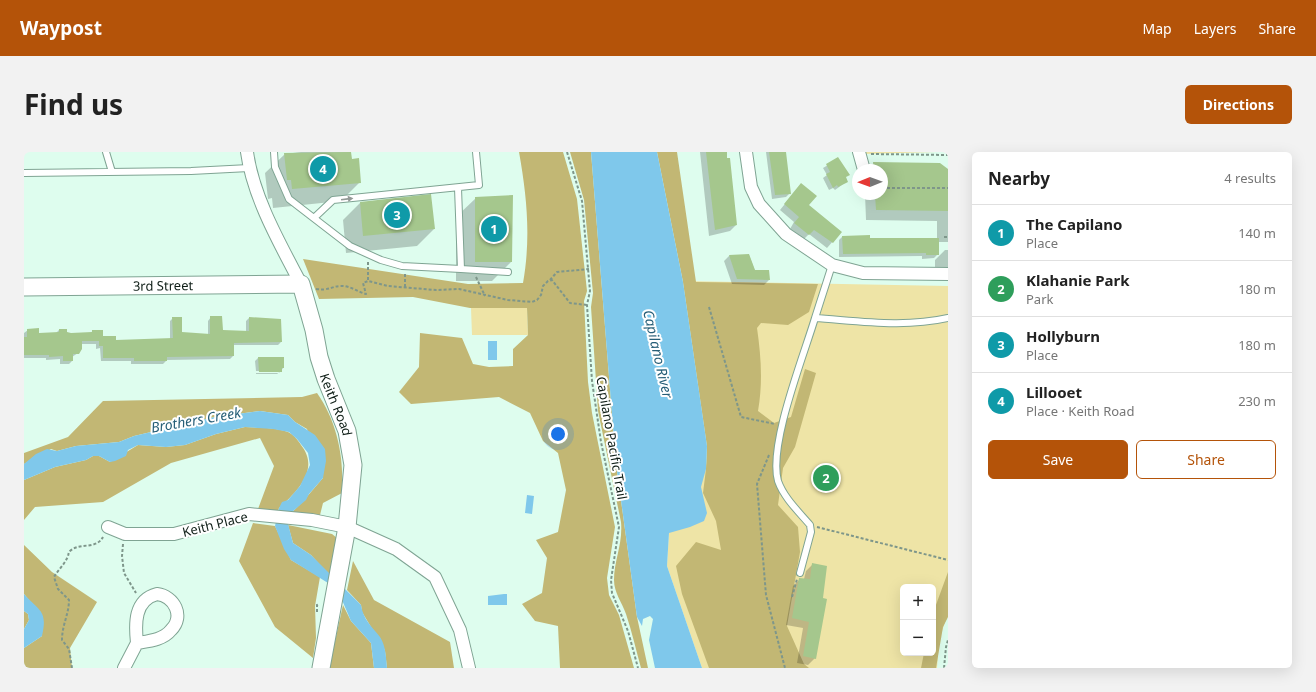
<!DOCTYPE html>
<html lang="en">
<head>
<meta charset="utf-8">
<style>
  :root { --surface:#fff; --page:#f2f2f2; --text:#222; --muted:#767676; --line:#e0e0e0; --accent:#b45309 }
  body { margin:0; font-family:"Noto Sans",sans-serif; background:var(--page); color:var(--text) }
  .controls { position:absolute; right:12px; bottom:12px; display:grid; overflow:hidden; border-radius:6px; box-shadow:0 4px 16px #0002 }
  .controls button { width:36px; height:36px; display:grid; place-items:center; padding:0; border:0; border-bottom:1px solid var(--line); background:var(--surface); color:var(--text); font:20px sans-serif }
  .compass { position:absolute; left:828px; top:12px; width:36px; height:36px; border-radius:50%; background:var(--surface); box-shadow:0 4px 16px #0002; rotate:269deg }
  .you { position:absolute; left:534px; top:282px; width:14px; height:14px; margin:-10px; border:3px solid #fff; border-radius:50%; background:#1a73e8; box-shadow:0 0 0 6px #1a73e833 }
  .badge { display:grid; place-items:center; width:26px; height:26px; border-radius:50%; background:var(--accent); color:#fff; font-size:13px; font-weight:700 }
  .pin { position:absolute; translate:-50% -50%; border:2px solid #fff; box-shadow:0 1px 4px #0006 }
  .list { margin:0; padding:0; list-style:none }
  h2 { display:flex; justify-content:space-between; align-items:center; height:52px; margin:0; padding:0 16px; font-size:17px }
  h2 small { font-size:13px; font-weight:400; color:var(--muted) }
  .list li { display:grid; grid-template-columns:26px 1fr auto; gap:12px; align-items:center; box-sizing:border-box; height:56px; padding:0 16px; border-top:1px solid var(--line) }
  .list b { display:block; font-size:15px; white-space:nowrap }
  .list p { margin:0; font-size:13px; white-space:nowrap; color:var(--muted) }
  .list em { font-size:13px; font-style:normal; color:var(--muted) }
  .actions { display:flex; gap:8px; padding:12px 16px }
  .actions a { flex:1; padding:9px 0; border:1px solid var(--accent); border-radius:6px; text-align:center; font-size:14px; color:var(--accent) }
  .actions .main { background:var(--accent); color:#fff }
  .map { position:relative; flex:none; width:924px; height:516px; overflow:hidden; border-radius:6px }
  header { display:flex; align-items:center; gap:24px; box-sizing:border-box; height:56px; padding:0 20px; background:var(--accent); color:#fff }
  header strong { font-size:19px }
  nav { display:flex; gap:22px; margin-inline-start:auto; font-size:14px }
  .intro { display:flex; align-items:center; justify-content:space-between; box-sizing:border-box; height:96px; padding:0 24px }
  h1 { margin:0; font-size:28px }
  .button { padding:10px 18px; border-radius:6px; background:var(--accent); color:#fff; font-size:14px; font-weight:700 }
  main { display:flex; gap:24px; padding:0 24px }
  aside { flex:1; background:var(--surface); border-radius:6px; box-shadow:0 4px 16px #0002 }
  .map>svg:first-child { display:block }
  .green { fill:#eee4a6; fill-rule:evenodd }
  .forest { fill:#c2b774 }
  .water { fill:#7fc8eb }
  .shadow { fill:#0003 }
  .building { fill:#a5c78d }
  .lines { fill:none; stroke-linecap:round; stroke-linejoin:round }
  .lane-casing { stroke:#7fa493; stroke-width:8 }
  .street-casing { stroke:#7fa493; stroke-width:14 }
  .secondary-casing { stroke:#7fa493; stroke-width:19 }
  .path { stroke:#7e968a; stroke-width:2; stroke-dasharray:3 2; stroke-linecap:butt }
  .lane { stroke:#fff; stroke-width:6 }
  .street { stroke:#fff; stroke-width:12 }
  .secondary { stroke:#fff; stroke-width:17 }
  .oneway { fill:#939996 }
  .labels { text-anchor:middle; stroke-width:4; stroke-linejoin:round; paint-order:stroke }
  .street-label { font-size:13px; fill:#0e1d16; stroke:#fff }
  .water-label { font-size:14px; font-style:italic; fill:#265e77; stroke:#fff }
</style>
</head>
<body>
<header>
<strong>Waypost</strong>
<nav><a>Map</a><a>Layers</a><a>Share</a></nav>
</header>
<div class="intro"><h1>Find us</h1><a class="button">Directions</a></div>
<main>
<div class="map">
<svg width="924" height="516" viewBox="0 0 924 516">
  <rect width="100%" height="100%" fill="#defdee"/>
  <path class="green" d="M840 0H913L840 2Z
    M659 129 924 134V461L915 488 913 516H678L643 414 645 381 685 308ZM879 435H909V501H879Z
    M503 155 504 183H448L447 156Z"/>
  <path class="forest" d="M495 0H539L553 47 563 139 560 149 564 230 568 261 591 375 583 426 585 443 595 463 610 516H536L534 474 511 469 498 452 518 441 523 406 512 388 534 380 542 338 534 301 519 289 506 261 475 245 387 252 375 240 395 215 396 181 438 186 449 212 465 215 489 214V197L504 183 503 156H446L389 145 295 147 279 107 444 132 499 131C507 86 503 45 495 0Z
    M546 0H567L592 312 613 465 624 516H617C612 498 608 480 602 462 598 450 590 441 590 428 590 408 599 392 597 370L574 259 567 155 569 141 560 48Z
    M633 0H653L672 130 794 132 785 160 764 173 737 171 733 176C737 204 739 230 734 259L750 271 767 265 781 217 792 221 771 295 759 316 754 353 774 375 776 400 763 474 780 512 785 516H685L658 442 652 414 672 390 697 398 692 369 679 341 682 317 683 294 659 130Z
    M293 241C314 271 320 306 318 341L299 351 296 363 268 360C280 350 288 338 299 326L283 277 271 270 264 263 236 259 191 265 110 284 95 290 52 294 33 299 27 297 0 312V301L44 285 79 249 278 245Z
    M221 275C235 276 251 275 264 280 269 282 274 288 277 293 296 317 274 339 255 356L254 359 234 357 250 314 236 286 147 311 79 350 11 355 0 368V328L31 315 62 308 69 304H75L86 310 114 293 142 295 161 293 192 282Z
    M229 371 251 374 267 408 296 425 291 454 292 486 289 506 251 475 215 409Z
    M264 373 308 382 313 386 306 424 287 403 269 391Z
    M0 393 28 420 73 450 46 496 48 516H0V496L18 484 5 448 0 442Z
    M329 409 350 448 426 490 430 516H363L361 499 356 486 350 480 338 460 337 453 323 438Z
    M924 420V465L919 475 912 516H897L900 501H909V461Z
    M319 453 327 469 347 491 350 516H305Z
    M0 459 4 462 5 468 0 477Z"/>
  <path class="water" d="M567 0H633L659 130 683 294 682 317 677 335 683 361 680 369 666 375 645 381 643 414 678 516H631L625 488 629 467 626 464 619 467 618 474 613 465 592 312Z
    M464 189H473V208H464Z
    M236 259 264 263 271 270 291 283 301 297 302 309 299 326 285 342 282 348 268 360 264 372 269 391 287 403 337 453C339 467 348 475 356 485 362 494 362 506 363 516H350L347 491 327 469 315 441 304 431 267 408 260 397 251 374 255 356 258 350 264 348 276 334 286 313 284 301 273 287 265 280 249 277 221 275 192 282 161 293 142 295 114 293 104 298 102 304 91 309 86 310 75 304H69L62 308 31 315 0 328V312L12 302 23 297 33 299 52 294 95 290 110 284 191 265Z
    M503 343 510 344 508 362 501 361Z
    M0 442C15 459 24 458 18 484L0 496V477L5 468 4 462 0 459Z
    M480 442H483V453H464V444Z"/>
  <path class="shadow" d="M277 0H326L327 8 336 30 317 49 249 56 248 46 244 47 241 21 261 2Z
    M676 0H702L712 73 706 79 685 84Z
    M742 0H761L766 41 762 45 748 47Z
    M814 7 822 30 811 38 809 36 805 38 799 26 803 23 799 16Z
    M850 11 924 17V90H914V102L910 106 898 107V104L815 105V88L819 84 845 87H913V69L842 68 841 42H858V18H843Z
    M777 32 784 53 817 80 803 96 785 82 780 87 766 77 770 70 756 58Z
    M406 44 410 77 393 94 322 101 319 68 336 51Z
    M452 46 487 110 468 129H432V65Z
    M921 98H924V120L911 119V108Z
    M725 103 731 119 745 128 740 133 708 132 700 109 705 104Z
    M187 165 198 179 222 180V169L225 166 256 168 257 190 254 193H209V204L206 207 143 208 139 212H107V209H77L76 196 72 197V192H57L54 201 48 205V209L45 212H36V207L22 208V206H0V181L4 178 14 182 32 181 35 178 47 182 66 181 69 179 78 185 91 189 146 187V169L149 166 157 181 184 183V169Z
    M234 206 259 216 257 219 253 222H232V221H255L257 219H232L231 209Z
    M789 412 791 506 784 513 773 511 779 476 762 473 769 434 776 427H780L782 419Z"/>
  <path class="building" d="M327 0 328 7 335 6 337 31 268 37 267 28H263L260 1Z
    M682 0H703V6H706L713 73 691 78Z
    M745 0H762L767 42 751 43Z
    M814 5 826 23 822 25 824 30 814 35 813 33 809 36 802 22 806 20 802 12Z
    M849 10 916 11 924 17V59L852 58 851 42H858V18H850Z
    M777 31 793 44 785 53 818 80 809 91 790 78 785 83 770 71 775 65 760 52Z
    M407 42 411 77 339 84 336 50Z
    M489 43 488 110H451V45Z
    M846 83V86H915V103H902V101L819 102 818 84Z
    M725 102 731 118H745L746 128 713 127 705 103Z
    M186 164H198L199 178 225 179V165L257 167 258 190 210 191V204L143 205V209H110V206H79V194H75V189H58V197L55 202H49V209H39V204L25 205V203H0V185H3V177L15 176V181L35 180V177H43V180L47 181 68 180V178H79V184H92V188L149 186 148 165H158V180L186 182Z
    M234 205H260V216H258V220H235Z
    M788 411 803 414 799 446 803 447 792 507 779 504 785 470 768 466 775 426 786 427Z"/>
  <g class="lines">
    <defs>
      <path id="lane" d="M82 0 88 20
        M250 0 251 15 265 47 326 94 357 108 378 114 437 117 434 36
        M0 21 167 19 225 16
        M291 65 309 48 455 33 452 0
        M437 117 484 120
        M791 166 808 113
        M776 421 787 380 786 373C775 360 760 346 754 329 744 293 780 203 791 166 835 169 880 176 924 166"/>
      <path id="street" d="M223 0C229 45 256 92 277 132
        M722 0 727 35 735 52 762 82 808 113 839 121 924 122
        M835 0 840 18
        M84 375 101 382H150L225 362 288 368 323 375 372 397 411 425 436 478 445 516
        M133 442C150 444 161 464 147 478 139 488 125 489 113 491 111 472 110 448 133 442Z
        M100 516 113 491"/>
      <g id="secondary">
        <path id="s1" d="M0 135 277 132 290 178 295 205 302 227 323 279 329 313 323 375 297 516"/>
      </g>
    </defs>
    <use href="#lane" class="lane-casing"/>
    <use href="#street" class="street-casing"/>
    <use href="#secondary" class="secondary-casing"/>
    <path class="path" d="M543 0 558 49 566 139 563 153 568 229 577 290 595 375 587 428 588 441 604 479 614 516
      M847 2 924 3
      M858 36H924
      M920 85H924
      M344 110V129
      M452 125 461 144
      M526 128 533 120 565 117
      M381 135V122
      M292 137C305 139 308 134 317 134 325 133 334 140 342 142L339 131 344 129 364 134 412 138 435 137 484 148 508 150 513 148 517 143 519 134 524 129 528 128 546 151 563 153
      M685 155 717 265 751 272
      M745 303 733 332 742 443 761 516
      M793 375 924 408
      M99 392 98 404 100 421 112 441
      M768 445 773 427
      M293 460V453L295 452
      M48 516 45 497 38 488C38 473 45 462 45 448L34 437 30 425C34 418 41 412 44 404 45 401 44 401 46 399 56 390 72 398 79 385
      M920 516 922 495 924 488"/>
    <use href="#lane" class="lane"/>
    <use href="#street" class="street"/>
    <use href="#secondary" class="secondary"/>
  </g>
  <defs><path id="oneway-solid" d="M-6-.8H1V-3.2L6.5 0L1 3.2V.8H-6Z"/></defs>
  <use class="oneway" href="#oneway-solid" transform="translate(323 47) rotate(-7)"/>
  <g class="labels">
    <g class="street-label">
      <text dy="5" stroke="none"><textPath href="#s1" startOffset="139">3rd Street</textPath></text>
      <text dy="5" stroke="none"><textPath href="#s1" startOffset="403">Keith Road</textPath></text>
      <text transform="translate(588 286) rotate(80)" y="5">Capilano Pacific Trail</text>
      <text transform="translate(191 372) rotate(-14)" y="5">Keith Place</text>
    </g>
    <g class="water-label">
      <text transform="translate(634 202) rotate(77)" y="5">Capilano River</text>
      <text transform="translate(172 268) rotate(-10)" y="5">Brothers Creek</text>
    </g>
  </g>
</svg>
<div class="controls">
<button>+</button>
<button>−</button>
</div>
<svg class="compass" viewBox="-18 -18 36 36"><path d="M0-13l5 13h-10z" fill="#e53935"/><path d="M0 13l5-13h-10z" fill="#767676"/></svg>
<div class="you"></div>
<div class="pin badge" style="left:470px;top:77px;background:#0f9aa8">1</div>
<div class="pin badge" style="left:802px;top:326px;background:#2e9e5b">2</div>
<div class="pin badge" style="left:373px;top:63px;background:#0f9aa8">3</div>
<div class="pin badge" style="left:299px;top:17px;background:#0f9aa8">4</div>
</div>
<aside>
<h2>Nearby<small>4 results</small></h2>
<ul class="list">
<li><span class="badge" style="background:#0f9aa8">1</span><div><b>The Capilano</b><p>Place</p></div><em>140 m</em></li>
<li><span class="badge" style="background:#2e9e5b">2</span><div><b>Klahanie Park</b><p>Park</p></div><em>180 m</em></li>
<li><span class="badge" style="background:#0f9aa8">3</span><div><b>Hollyburn</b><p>Place</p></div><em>180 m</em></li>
<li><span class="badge" style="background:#0f9aa8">4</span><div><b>Lillooet</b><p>Place · Keith Road</p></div><em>230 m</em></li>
</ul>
<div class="actions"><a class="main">Save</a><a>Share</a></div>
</aside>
</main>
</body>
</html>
